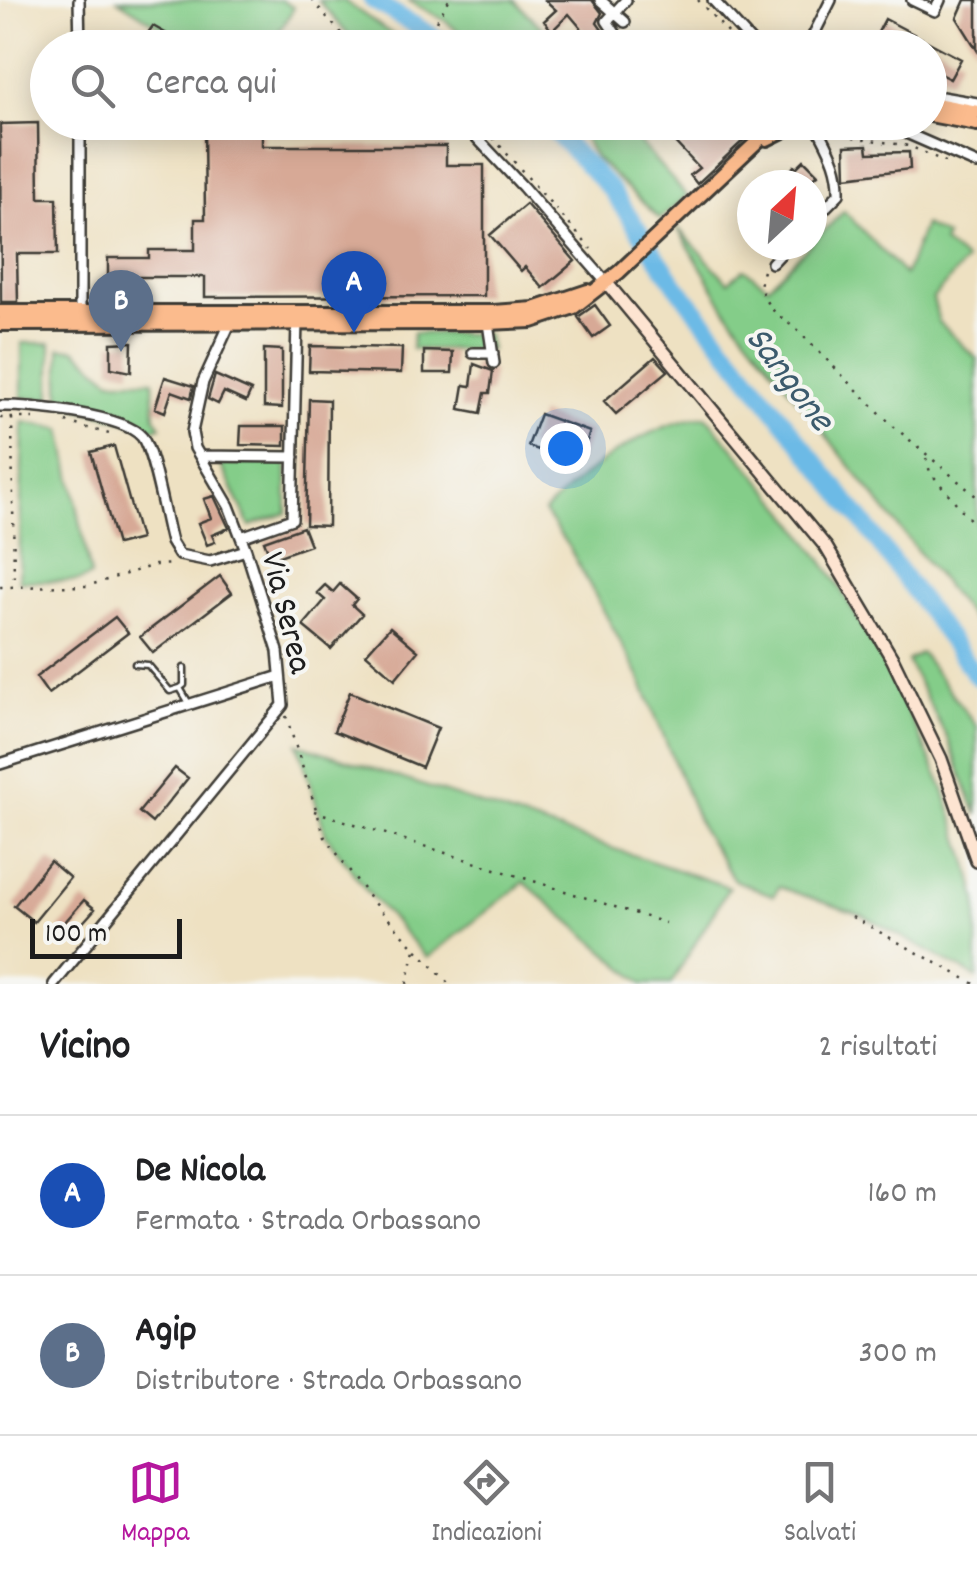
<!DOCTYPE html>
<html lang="it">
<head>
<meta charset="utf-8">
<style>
  :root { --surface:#fff; --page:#f2f2f2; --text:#202124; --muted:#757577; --line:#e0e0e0; --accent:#b5179e }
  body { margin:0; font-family:Dekko,sans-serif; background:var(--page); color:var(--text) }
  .compass { position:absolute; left:737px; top:170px; width:90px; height:90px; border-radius:50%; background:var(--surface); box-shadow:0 5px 25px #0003; rotate:26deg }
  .scale { position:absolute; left:30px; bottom:25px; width:152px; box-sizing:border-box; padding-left:10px; border:5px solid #1c1c1c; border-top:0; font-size:28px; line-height:35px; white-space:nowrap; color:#1c1c1c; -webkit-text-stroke:8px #f6f6f2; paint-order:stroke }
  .you { position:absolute; left:565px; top:448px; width:35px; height:35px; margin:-25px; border:8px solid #fff; border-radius:50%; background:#1a73e8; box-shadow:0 0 0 15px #1a73e833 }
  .badge { display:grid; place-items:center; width:65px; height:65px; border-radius:50%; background:var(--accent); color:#fff; font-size:32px; font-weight:700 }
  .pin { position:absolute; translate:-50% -82px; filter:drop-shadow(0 2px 5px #0008) }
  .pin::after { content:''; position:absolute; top:52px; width:35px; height:30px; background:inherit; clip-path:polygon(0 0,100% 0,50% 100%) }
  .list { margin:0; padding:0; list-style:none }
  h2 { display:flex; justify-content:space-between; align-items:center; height:130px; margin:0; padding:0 40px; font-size:42px }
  h2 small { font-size:32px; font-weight:400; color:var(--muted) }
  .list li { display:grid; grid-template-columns:65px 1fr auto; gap:30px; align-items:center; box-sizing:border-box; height:160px; padding:0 40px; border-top:2px solid var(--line) }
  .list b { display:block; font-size:38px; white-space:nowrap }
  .list p { margin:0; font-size:32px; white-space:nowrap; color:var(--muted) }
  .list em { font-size:32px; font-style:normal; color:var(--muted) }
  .icon { flex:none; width:55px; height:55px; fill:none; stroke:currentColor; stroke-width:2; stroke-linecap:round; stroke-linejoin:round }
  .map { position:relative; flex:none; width:977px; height:984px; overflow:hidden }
  .search { position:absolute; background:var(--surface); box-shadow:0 5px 25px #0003; left:30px; right:30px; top:30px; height:110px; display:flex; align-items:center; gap:25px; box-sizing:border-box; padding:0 35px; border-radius:55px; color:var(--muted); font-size:38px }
  .sheet { height:450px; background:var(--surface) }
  nav { display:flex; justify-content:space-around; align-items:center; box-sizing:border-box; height:140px; border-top:2px solid var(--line); background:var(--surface); font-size:28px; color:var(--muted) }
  nav a { display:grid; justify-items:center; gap:5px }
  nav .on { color:var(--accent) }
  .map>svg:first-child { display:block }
  .green { fill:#84cd89; stroke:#507452; stroke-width:2.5 }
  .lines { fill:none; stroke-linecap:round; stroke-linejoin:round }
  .river { stroke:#6cbae6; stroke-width:18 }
  .building { fill:#d7a996 }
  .lane-casing { stroke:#3c3a35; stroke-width:9 }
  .street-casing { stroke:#3c3a35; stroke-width:14 }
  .secondary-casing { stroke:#3c3a35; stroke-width:16 }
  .primary-casing { stroke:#3c3a35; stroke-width:18 }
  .path { stroke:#3c3a35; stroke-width:2.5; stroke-dasharray:2.5 8; stroke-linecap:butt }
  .lane { stroke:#fff; stroke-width:4 }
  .street { stroke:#fff; stroke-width:9 }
  .secondary { stroke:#fde4d1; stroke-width:11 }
  .primary { stroke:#fbbb8d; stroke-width:12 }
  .labels { text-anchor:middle; stroke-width:8; stroke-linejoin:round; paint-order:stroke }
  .street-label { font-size:35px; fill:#1c1c1c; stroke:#f6f6f2 }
  .water-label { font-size:38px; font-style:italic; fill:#3c5b6d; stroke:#f6f6f2 }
</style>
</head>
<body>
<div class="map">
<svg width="977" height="984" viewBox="0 0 977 984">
  <rect width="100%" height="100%" fill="#f6f6f2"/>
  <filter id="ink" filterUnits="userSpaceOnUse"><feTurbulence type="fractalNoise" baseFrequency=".01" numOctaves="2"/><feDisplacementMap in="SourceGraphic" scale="20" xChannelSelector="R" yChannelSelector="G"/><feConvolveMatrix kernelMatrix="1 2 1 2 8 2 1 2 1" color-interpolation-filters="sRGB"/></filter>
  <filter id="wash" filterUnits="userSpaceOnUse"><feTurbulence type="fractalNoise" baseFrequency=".0048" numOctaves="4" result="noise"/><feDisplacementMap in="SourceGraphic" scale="40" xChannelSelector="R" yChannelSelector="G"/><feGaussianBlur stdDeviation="2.25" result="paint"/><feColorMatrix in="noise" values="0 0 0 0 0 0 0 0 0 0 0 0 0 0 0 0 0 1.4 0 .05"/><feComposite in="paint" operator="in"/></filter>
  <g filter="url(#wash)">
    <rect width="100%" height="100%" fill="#eee1c2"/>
    <path class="green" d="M118 0H281L294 8 269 47H192Z
      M318 0H343L410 47H359Z
      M407 0H514L561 47H478L444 20Z
      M576 123H622L687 196 660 219 595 158Z
      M844 211 905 275 924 225 946 237 943 243 966 261 933 298 939 322 977 359V626L726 309 677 227 728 282 744 269 768 286Z
      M413 333 486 334 490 350 412 349Z
      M22 343H51V399L22 398Z
      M60 348 75 349 111 380H153L155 417 161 426 148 430 145 426 60 403Z
      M706 416 787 511 833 576 886 666 943 787 968 863 977 900V978L864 916 779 887 774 896 734 880 702 830 639 676 570 549 544 512C588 468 643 425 706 416Z
      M23 422 62 429 91 576 79 581H19Z
      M220 463H287V513L250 526Z
      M921 653 977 727V815L948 740 907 661Z
      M298 744 729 887 671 984H643L524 882 427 958 365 889 326 835Z"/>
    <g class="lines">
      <path class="river" d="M372 0 453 48
        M545 122 611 190 676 285 864 523 977 677"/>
    </g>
    <g id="blocks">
      <path class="building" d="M545 0H592L602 13 597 23 615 48H571L586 34 569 14 552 31 544 21 556 10Z
        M965 0H977V50L957 18Z
        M885 19 961 59 950 79 930 69V48H889L874 40Z
        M153 26 167 34 188 48H143L147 42 143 40Z
        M656 122H685L690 132 704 140 714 127 710 122H726L736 134 749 122H763L697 184 690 175 699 168Z
        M38 123 39 198H57L58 254H17L18 302H1L0 124Z
        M204 129H262V146H446V165H484V296L205 297V277H108V258H149V250H195V219H205Z
        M867 145 868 153 909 152 910 169 846 177 845 146Z
        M804 160 818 174 806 185H777L794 166 796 168Z
        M526 204 575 261 543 288 525 267 521 271 490 235Z
        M595 305 610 326 593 338 578 317Z
        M132 342 131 372 111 368V343Z
        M310 346 402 348 401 373 309 371Z
        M264 349 282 350V408L264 407Z
        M424 351 453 352 452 373H424Z
        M655 357 668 371 616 414 604 401Z
        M474 364 493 371 490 393H485L481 413 460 409 464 385 471 386Z
        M215 375 251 391 246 402 224 392 218 404 208 399Z
        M165 377 194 386 191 398 172 391 165 412 155 408Z
        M309 399 329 400 328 526 306 525Z
        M540 414 590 432 578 465 528 446Z
        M241 426H285V446L240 445Z
        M114 446 140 539 117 545 91 452Z
        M214 496 229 528 212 535 215 542 207 545 198 523 211 518 204 499Z
        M303 527 310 545 271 559 264 541Z
        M220 576 232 593 153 653 140 637Z
        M340 584 357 599 352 605 362 614 331 649 303 626 325 600 317 593 325 585 333 592Z
        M115 617 128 633 48 694 36 677Z
        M390 627 418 651 395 679 366 654Z
        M350 692 438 728 422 767 334 731Z
        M175 768 188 778 152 823 139 812Z
        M50 861 70 878 34 922 14 906Z
        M84 900 95 909 69 938 59 929Z"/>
    </g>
  </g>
  <g filter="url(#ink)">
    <use href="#blocks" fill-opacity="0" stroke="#3c3a35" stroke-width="2.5"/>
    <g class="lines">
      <defs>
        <path id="lane" d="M135 664 148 665 170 691 180 688 190 705
          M180 688 184 685V668"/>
        <path id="street" d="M79 0 80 48
          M600 0 625 22
          M713 0 757 48
          M912 0 935 11 940 0
          M625 48 607 21 626 0
          M807 48 831 0
          M930 95 977 103
          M80 122V315
          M462 122 523 187 606 282
          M693 122 696 126
          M881 122 977 164
          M812 221 839 194C840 165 828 148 815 122
          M772 263 789 245
          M488 323 494 363
          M473 353H493
          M0 406C28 405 125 415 142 437 154 454 165 520 171 542L179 555 210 561 246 550
          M200 456 294 457
          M241 537 292 519 297 321
          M0 764 280 676
          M54 984 283 705 278 651 246 550 229 506 195 448 192 432 203 382 232 319"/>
        <path id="secondary" d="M606 282 826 547 893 660 941 759 977 861"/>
        <path id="primary" d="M930 103 977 112
          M930 115 977 124
          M767 139 801 122
          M0 312H493L534 309 588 291
          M0 324 488 323 532 321 574 307 619 272 778 122"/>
      </defs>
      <use href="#lane" class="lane-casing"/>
      <use href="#street" class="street-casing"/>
      <use href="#secondary" class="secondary-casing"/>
      <use href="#primary" class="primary-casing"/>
      <path class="path" d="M312 0 354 48
        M698 0 742 48
        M421 48 449 0
        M479 122 591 249
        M845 122 846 136 909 146 948 163
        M763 271C754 296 774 314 794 327L892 425 977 497
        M0 418H33
        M12 418 14 585
        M66 422 113 435
        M926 458 930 472 977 528
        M0 587 87 586 155 565 175 564
        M286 716 325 837 371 900 449 984
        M314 811 665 923
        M852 917 975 984
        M407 984 415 950"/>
      <use href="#lane" class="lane"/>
      <use href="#street" class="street"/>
      <use href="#secondary" class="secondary"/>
      <use href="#primary" class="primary"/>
    </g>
  </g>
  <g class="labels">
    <g class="street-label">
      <text transform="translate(289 612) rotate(76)" y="12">Via Serea</text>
    </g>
    <g class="water-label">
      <text transform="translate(792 377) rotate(53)" y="13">Sangone</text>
    </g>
  </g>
</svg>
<svg class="compass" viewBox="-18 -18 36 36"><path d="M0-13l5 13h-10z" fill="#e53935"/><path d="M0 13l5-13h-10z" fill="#757577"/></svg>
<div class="scale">100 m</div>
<div class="you"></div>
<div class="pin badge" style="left:354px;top:333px;background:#1a4fb4">A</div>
<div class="pin badge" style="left:121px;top:352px;background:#5c6f8a">B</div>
<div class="search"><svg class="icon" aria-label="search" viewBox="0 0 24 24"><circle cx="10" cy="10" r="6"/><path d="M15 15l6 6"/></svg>Cerca qui</div>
</div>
<section class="sheet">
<h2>Vicino<small>2 risultati</small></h2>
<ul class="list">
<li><span class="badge" style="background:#1a4fb4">A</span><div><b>De Nicola</b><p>Fermata · Strada Orbassano</p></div><em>160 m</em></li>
<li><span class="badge" style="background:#5c6f8a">B</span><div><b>Agip</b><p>Distributore · Strada Orbassano</p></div><em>300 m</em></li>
</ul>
</section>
<nav>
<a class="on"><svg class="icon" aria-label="map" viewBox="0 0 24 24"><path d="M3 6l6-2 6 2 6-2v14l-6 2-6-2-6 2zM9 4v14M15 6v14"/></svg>Mappa</a>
<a><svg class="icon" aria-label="directions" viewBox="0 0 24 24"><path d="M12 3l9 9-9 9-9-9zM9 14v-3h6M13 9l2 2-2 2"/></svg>Indicazioni</a>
<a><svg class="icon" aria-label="saved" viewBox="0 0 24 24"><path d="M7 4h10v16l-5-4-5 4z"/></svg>Salvati</a>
</nav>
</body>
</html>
